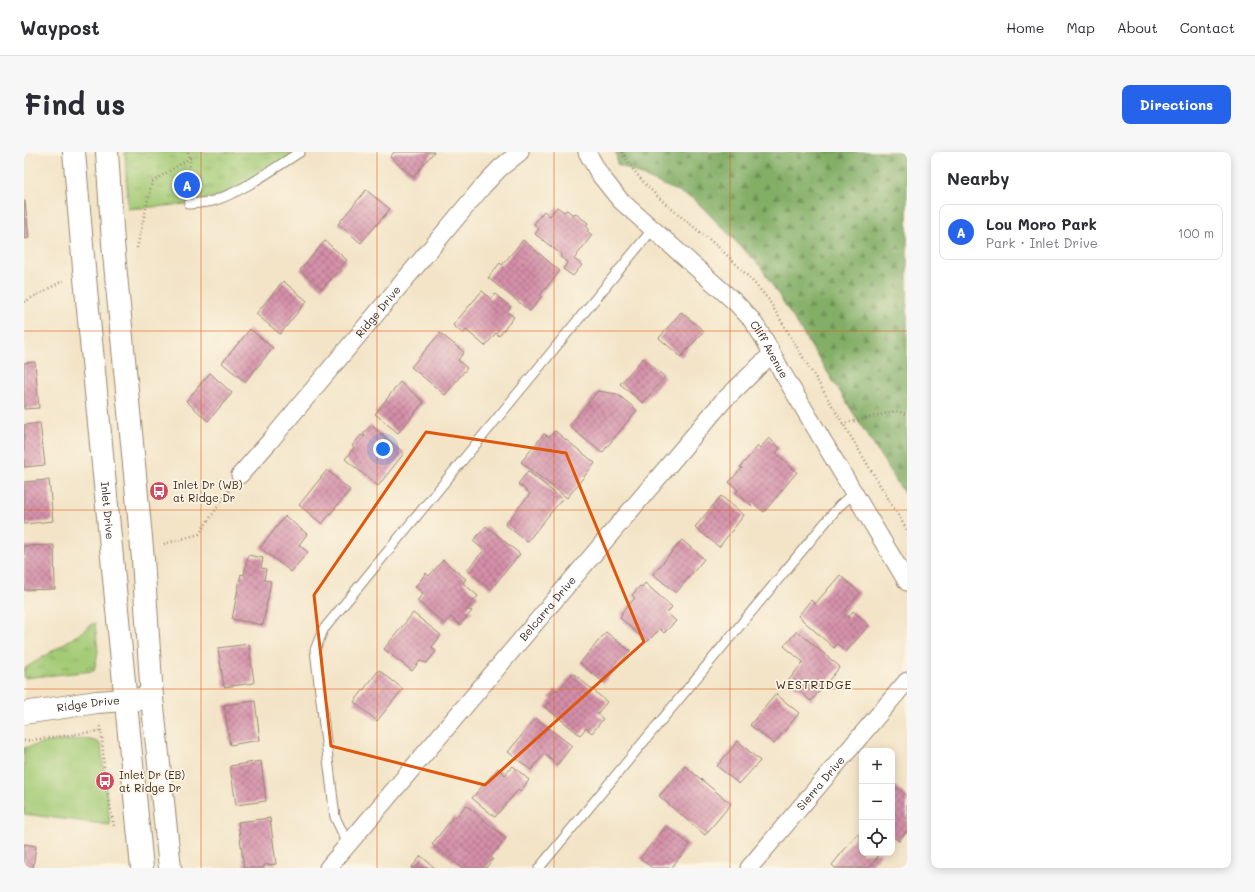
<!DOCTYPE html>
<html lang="en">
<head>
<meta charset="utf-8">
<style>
  :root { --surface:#fff; --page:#f7f7f7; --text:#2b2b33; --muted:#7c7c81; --line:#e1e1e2; --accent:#2563eb }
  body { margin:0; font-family:Mali,sans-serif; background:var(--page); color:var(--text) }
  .controls { position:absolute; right:12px; bottom:12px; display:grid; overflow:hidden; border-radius:8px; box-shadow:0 2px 10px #0003 }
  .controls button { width:36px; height:36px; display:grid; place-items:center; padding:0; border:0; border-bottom:1px solid var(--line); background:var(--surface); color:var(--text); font:20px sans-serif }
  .you { position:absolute; left:359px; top:297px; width:14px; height:14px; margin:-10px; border:3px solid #fff; border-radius:50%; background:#1a73e8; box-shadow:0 0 0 6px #1a73e833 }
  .badge { display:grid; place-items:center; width:26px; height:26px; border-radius:50%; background:var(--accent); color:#fff; font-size:13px; font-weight:700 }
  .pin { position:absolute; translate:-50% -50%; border:2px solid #fff; box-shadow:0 1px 4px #0006 }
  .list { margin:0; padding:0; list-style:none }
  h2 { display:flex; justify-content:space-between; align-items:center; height:52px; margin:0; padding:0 16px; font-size:17px }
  h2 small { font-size:13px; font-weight:400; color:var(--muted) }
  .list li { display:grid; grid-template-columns:26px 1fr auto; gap:12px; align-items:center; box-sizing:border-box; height:56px; margin:0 8px 8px; padding:0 8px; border:1px solid var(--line); border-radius:8px }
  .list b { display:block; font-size:15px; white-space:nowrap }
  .list p { margin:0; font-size:13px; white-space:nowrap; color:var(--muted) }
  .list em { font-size:13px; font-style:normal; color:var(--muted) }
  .icon { flex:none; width:22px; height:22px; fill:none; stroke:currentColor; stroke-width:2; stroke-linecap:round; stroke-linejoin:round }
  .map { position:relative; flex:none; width:883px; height:716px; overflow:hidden; border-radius:8px }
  header { display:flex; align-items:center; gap:24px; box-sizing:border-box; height:56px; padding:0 20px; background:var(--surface); border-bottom:1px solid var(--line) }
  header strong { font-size:19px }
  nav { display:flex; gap:22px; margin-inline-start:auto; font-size:14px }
  .intro { display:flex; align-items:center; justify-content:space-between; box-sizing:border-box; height:96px; padding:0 24px }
  h1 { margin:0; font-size:28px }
  .button { padding:10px 18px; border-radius:8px; background:var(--accent); color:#fff; font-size:14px; font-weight:700 }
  main { display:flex; gap:24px; padding:0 24px }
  aside { flex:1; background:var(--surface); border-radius:8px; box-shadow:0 2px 10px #0003 }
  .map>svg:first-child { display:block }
  .grass { fill:#a3ca75; stroke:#6f7a4a }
  .forest { fill:url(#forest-firs); stroke:#5e6c42 }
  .park { fill:url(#park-tufts); stroke:#6f7a4a }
  .building { fill:url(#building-cross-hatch) }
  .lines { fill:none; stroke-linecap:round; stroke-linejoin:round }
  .lane-casing { stroke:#978772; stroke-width:11 }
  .street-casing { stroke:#978772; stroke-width:19 }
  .secondary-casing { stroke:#978772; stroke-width:24 }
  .primary-casing { stroke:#978772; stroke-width:24 }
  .path { stroke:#978772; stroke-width:2.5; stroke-dasharray:1 3; stroke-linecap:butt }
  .lane { stroke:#fff; stroke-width:9 }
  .street { stroke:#fff; stroke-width:17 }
  .secondary { stroke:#fff; stroke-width:22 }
  .primary { stroke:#fff; stroke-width:22 }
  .marked { fill:none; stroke:#df570d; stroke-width:3; stroke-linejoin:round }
  .grid { fill:none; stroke:#df570d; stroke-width:1; stroke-opacity:0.55 }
  .labels { text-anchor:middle; stroke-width:3.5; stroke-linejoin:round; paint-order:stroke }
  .street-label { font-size:11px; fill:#3b2a1e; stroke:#fcf5e5 }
  .poi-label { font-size:11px; fill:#3b2a1e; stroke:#fcf5e5; text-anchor:start }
  .neighbourhood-label { font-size:12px; letter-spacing:1px; fill:#3b2a1e; stroke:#fcf5e5 }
</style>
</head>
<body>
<header>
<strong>Waypost</strong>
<nav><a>Home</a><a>Map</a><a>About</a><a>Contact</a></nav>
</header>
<div class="intro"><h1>Find us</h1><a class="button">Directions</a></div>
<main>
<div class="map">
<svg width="883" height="716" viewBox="0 0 883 716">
  <defs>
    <pattern id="forest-firs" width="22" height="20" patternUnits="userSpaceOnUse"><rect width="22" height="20" fill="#82ae66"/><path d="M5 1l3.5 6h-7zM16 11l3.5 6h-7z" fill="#6c8e53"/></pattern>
    <pattern id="park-tufts" width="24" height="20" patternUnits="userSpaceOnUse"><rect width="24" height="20" fill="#a3ca75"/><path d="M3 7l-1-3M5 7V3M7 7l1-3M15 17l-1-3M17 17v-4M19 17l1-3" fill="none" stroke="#86a45f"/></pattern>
    <pattern id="building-cross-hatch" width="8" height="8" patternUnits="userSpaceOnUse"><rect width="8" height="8" fill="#d48fa9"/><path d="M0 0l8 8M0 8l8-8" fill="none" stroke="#ad7589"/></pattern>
  </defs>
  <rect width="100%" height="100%" fill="#fcf5e5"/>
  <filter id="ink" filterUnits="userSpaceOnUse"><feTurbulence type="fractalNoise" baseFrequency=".025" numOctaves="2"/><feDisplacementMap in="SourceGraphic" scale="8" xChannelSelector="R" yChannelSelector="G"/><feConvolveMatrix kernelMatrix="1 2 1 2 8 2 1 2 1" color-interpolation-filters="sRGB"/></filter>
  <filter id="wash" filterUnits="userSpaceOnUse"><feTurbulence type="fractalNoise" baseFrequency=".012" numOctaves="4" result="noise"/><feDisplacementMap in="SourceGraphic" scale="16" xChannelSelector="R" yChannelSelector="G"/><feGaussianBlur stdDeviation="0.9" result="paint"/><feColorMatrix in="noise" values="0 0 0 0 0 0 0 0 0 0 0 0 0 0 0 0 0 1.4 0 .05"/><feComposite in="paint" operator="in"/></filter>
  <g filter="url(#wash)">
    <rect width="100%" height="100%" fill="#f3e4c7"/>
    <path class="grass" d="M62 587 74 590 77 593 86 673 0 662V596L26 590Z"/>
    <path class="forest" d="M592 0H883V346L737 115 670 47 593 12Z"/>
    <path class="park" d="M101 0H276L212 39 164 52 104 57Z
      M71 471 74 500 70 519 0 526V517L58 480 67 473Z"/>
    <g id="blocks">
      <path class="building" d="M370 0H410L389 25 366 5Z
        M342 38 366 57 337 91 314 72Z
        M0 49H1L5 86 0 87Z
        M533 55 540 60 543 58 549 63 551 61 564 71 562 74 565 77 563 79 568 83 550 107 558 113 549 124 539 117 544 110 536 105 538 103 511 82 515 77 510 72 520 59 526 64Z
        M499 88 536 119 516 143 518 144 506 159 464 126 476 111 478 113Z
        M301 89 323 108 298 137 276 118Z
        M259 129 283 149 256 182 232 162Z
        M458 139 467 147 471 142 487 155 483 160 490 165 475 184 472 181 461 194 442 178 439 182 429 173Z
        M657 160 680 179 657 205 635 186Z
        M226 177 249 196 221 230 198 211Z
        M416 181 440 200 434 208 443 216 421 243 387 215Z
        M619 206 641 225 619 251 596 232Z
        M11 210 15 256 0 257V211Z
        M186 221 208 241 184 269 162 249Z
        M376 230 400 250 374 281 351 262Z
        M574 239 593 242 613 258 578 301 545 274Z
        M16 271 21 313 0 315V273Z
        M347 273 380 301 354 334 321 307 330 296 328 294 337 283 340 285 341 283 339 282Z
        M531 279 571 311 543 346 497 310 520 282 525 285Z
        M745 286 756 296 752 301 773 320 740 360 730 352 728 354 712 341 714 338 705 330 718 316 716 315 734 294 736 296Z
        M303 318 326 338 298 372 275 353Z
        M504 319 538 347 503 390 481 372 506 342 494 332Z
        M25 328 29 369 0 372V330Z
        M697 344 720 363 695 395 671 375Z
        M261 364 283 382 275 393 284 400 267 420 236 396Z
        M462 374 496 402 467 437 443 418 460 398 449 389Z
        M658 388 680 407 652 441 629 422Z
        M30 393 31 437 0 438V394Z
        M224 403 239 406 237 416 242 417 240 428 247 429 239 473 208 467 217 422 220 423Z
        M419 408 442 427 439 431 454 444 442 457 448 459 436 473 427 465 421 472 393 449 399 441 391 435 402 421 405 424Z
        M816 423 836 441 819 461 824 466 829 459 845 473 822 500 813 492 810 496 774 464 787 448 791 452Z
        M621 431 648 455 643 461 652 469 640 481 636 477 623 490 596 466 598 463 597 461 611 446 608 443 616 434 618 435Z
        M389 461 417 483 408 495 412 499 403 511 396 509 388 519 360 497Z
        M773 479 816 515 787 549 764 529 779 510 760 494Z
        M582 480 606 499 580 531 556 511Z
        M225 492 230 531 200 535 194 496Z
        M355 518 379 537 353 569 330 550Z
        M549 521 583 550 573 562 579 567 568 581 562 576 556 583 521 555 527 547 525 545 532 537 534 539Z
        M752 542 775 561 750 592 726 573Z
        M231 549 236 588 206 593 200 553Z
        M512 566 548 594 533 613 520 602 507 618 484 600Z
        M714 589 736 609 715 632 693 614Z
        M237 609 242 649 212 653 206 614Z
        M489 614 505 628 496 640 494 638 471 665 448 646 474 616 481 623Z
        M661 614 707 652 681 683 635 644Z
        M871 634 883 644V679L875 689 868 684V638Z
        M442 653 482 686 467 705 469 707 462 716H438L408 692 430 664 432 666Z
        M246 666 252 712 240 713V716H220L214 670Z
        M642 674 666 693 647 716H628L616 706Z
        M833 682 838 686V701H857L845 716H811L808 713Z
        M0 692 12 694 9 716H0Z
        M397 704 411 716H387Z"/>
    </g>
  </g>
  <g filter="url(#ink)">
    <use href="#blocks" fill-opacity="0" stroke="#978772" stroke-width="1"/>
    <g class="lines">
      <defs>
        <path id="lane" d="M165 52C172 51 182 51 189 49 220 39 249 17 276 0
          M324 692 311 665 291 498 299 478 628 78
          M515 716 815 354 831 340"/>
        <g id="street">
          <path id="s1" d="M563 0 576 23 596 48 712 151 727 167 739 185 758 220 883 430"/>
          <path id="s2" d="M216 323 246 289 459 34 476 16 496 0"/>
          <path id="s3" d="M304 716 699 249C716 234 731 217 748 202"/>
          <path id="s4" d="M725 716 883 529"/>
        </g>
        <g id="secondary">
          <path id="s5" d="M0 561 73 550 128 546"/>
        </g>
        <g id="primary">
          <path id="s6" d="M50 0 60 116 118 716"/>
          <path d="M83 0 89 91 119 407 128 546 146 716"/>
        </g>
      </defs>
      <use href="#lane" class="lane-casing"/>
      <use href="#street" class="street-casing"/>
      <use href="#secondary" class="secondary-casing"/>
      <use href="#primary" class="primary-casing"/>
      <path class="path" d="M164 0 166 6
        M598 0C620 40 659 65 693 94 711 110 728 128 744 147L883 378
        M113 96 128 30 166 6 165 37
        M0 150 40 128
        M818 272 872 259 883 262
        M140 392 175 382 206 337
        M76 574 78 584 81 629 90 674
        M0 589 76 579"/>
      <use href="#lane" class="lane"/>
      <use href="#street" class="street"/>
      <use href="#secondary" class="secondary"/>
      <use href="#primary" class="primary"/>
    </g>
  </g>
  <path class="marked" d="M402 280 542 301 620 490 461 633 307 594 290 443Z"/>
  <path class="grid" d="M177 0V716M353 0V716M530 0V716M706 0V716M0 179H883M0 358H883M0 537H883"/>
  <defs>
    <symbol id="bus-disc" viewBox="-11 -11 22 22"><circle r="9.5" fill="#d1495b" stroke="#fcf5e5"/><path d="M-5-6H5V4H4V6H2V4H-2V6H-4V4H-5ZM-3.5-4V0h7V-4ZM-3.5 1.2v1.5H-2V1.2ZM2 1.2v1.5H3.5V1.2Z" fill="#fff"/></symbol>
  </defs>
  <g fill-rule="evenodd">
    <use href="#bus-disc" x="124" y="328" width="22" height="22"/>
    <use href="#bus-disc" x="70" y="618" width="22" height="22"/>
  </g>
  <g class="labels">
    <g class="street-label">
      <text dy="4" stroke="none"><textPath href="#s2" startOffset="214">Ridge Drive</textPath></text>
      <text dy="4" stroke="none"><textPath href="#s1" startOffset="271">Cliff Avenue</textPath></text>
      <text dy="4" stroke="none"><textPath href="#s6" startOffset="360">Inlet Drive</textPath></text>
      <text dy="4" stroke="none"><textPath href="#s3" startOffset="340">Belcarra Drive</textPath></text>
      <text dy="4" stroke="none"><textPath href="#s5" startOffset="65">Ridge Drive</textPath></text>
      <text dy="4" stroke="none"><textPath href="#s4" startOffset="111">Sierra Drive</textPath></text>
    </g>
    <g class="poi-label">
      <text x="149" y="337">Inlet Dr (WB)<tspan x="149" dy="13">at Ridge Dr</tspan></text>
      <text x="95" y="627">Inlet Dr (EB)<tspan x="95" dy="13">at Ridge Dr</tspan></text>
    </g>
    <g class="neighbourhood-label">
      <text x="790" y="537">WESTRIDGE</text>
    </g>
  </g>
</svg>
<div class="controls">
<button>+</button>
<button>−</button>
<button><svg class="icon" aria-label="locate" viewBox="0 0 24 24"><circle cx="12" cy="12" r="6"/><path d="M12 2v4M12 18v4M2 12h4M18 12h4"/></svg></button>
</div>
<div class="you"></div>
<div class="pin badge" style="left:163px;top:33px">A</div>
</div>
<aside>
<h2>Nearby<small></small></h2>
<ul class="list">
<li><span class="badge">A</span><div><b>Lou Moro Park</b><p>Park · Inlet Drive</p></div><em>100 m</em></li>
</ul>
</aside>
</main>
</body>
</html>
